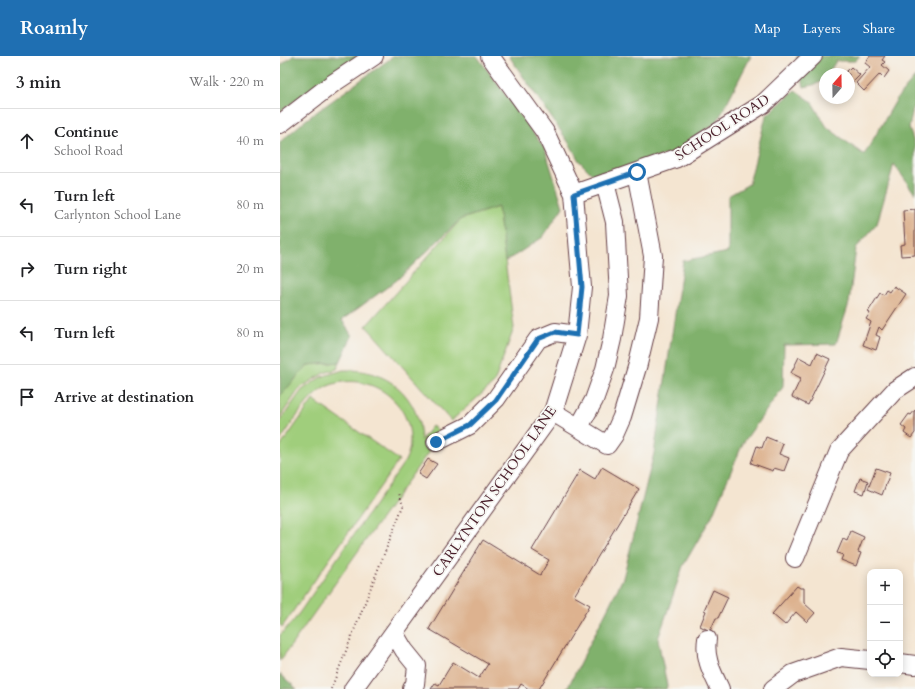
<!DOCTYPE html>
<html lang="en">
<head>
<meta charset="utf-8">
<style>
  :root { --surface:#fff; --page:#f6f6f6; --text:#202124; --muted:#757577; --line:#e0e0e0; --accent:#1f6fb2 }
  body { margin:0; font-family:Cardo,serif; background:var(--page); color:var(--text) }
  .controls { position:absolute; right:12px; bottom:12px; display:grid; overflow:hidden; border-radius:8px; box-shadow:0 2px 10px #0003 }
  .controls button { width:36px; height:36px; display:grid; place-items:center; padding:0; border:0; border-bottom:1px solid var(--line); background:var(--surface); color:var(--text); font:20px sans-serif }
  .compass { position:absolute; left:539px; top:12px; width:36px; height:36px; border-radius:50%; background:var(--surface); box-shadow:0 2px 10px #0003; rotate:20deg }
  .stop { position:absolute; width:12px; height:12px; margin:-9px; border:3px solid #1f6fb2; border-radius:50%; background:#fff }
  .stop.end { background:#1f6fb2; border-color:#fff; box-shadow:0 1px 4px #0008 }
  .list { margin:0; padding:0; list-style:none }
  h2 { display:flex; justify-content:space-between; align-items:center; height:52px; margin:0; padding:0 16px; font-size:17px }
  h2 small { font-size:13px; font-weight:400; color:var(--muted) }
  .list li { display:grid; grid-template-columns:26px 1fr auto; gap:12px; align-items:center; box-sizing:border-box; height:64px; padding:0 16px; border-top:1px solid var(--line) }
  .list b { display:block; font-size:15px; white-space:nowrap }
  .list p { margin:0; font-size:13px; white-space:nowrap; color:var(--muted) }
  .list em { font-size:13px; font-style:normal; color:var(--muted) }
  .icon { flex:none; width:22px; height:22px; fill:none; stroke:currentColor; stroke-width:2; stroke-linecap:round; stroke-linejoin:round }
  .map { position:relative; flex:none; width:635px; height:633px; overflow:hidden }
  header { display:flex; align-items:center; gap:24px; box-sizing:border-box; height:56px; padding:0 20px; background:var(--accent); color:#fff }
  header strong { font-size:19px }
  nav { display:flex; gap:22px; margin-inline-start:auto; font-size:14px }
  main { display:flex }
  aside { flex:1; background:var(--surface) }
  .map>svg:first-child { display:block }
  .green { fill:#a0ce7c; stroke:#757654 }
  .forest { fill:#80b16c; stroke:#65684c }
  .building { fill:#ddb28f }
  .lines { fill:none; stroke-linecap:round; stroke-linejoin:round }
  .minor-casing { stroke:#643d44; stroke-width:20 }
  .path { stroke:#643d44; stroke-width:2; stroke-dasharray:1 3; stroke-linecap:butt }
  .minor { stroke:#fff; stroke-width:18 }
  .route { stroke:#1f6fb2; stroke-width:5 }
  .labels { text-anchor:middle; stroke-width:3.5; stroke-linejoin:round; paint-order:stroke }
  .street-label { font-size:14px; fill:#4a1f2b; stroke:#f6f6f2 }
</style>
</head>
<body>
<header>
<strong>Roamly</strong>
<nav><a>Map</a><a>Layers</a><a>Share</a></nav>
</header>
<main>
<aside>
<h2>3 min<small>Walk · 220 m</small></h2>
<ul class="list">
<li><svg class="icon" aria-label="ahead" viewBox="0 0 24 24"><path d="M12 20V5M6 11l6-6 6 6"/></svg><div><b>Continue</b><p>School Road</p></div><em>40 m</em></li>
<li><svg class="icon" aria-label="left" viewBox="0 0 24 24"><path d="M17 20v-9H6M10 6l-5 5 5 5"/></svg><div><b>Turn left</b><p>Carlynton School Lane</p></div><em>80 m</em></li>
<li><svg class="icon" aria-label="right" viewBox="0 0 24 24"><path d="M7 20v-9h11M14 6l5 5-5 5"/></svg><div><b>Turn right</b></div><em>20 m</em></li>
<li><svg class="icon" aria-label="left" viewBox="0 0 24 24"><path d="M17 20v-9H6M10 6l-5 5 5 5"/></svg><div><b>Turn left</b></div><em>80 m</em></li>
<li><svg class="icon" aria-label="arrive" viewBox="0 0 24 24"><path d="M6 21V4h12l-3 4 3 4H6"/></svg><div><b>Arrive at destination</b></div></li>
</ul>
</aside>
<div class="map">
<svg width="635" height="633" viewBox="0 0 635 633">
  <rect width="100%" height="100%" fill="#f6f6f2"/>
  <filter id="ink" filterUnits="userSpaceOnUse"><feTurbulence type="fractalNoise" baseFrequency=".025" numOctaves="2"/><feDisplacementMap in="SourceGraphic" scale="8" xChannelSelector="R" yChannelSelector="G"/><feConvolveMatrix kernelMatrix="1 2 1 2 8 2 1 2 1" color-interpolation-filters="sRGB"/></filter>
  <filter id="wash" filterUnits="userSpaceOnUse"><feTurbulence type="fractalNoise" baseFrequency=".012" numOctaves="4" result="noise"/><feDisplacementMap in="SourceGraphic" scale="16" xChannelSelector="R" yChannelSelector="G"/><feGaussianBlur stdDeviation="0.9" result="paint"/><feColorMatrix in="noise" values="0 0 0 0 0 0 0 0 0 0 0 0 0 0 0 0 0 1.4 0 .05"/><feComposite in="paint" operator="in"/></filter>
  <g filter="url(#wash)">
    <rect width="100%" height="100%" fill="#f4e5d1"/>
    <path class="green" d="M218 151 234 272 214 327 171 365 86 270 181 163Z
      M60 306 57 313 44 317 20 332 0 361V340L28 309Z
      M63 314C106 312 140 339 141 384L152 370 162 377 0 605V579L15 563 125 405C128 399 130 392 130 385 131 343 86 314 48 330 27 340 13 367 0 385V365L22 334 41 321Z
      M33 344 119 404 2 571 0 569V391Z"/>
    <path class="forest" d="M13 0H79L17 43 0 56V10Z
      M114 0H197L265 93 283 151 263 181 225 206 218 151 181 163 117 224 62 264 72 280 60 306 28 309 0 340V86L27 63Z
      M229 0H471L437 66 392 97 333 115 312 118 299 105 291 90Z
      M517 0H580L575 5H556L548 18H545C545 28 532 29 524 31L517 2Z
      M635 21V42L629 72 635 89V138L614 108 597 168 576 192 569 247 556 288 504 289 503 331 463 387 432 460 403 510 378 583 387 630 386 633H287L343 522 374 397 403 205 448 196V140L469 128 486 60 515 34 531 45 547 71 584 99 618 41Z
      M0 618 17 633H0Z"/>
    <g id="blocks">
      <path class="building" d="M590 0H605L602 4 605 6 602 9 609 15 604 22 600 18 584 35 576 27 590 11 585 7Z
        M571 11 580 19 569 30V18H564Z
        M635 153V199L621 200 620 189 625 188 623 154Z
        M614 230 626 238 602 274 599 271 596 279 600 281 596 294 583 289 591 266 586 263 590 257 588 256 600 237 604 239 607 234 610 236Z
        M537 297 550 303 528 349 512 341 521 322 511 317 519 301 532 308Z
        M635 354V377L631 382 624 377 626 373 621 369 629 358 631 359Z
        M486 381 503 388 499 398 509 402 504 415 494 412 493 415 471 407 477 390 482 392Z
        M148 403 157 408 146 423 138 418Z
        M322 411 359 433 294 540 310 549 259 633H249L241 628 238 633H151L155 627 159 629 173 606 199 622 208 608 149 573 203 484 260 519 269 504 252 494 300 414 315 423Z
        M596 412 610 417 602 439 588 433Z
        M580 422 588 425 584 438 575 435Z
        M571 475 584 481 578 496 581 497 576 510 561 504 563 499 557 497 563 483 567 485Z
        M517 530 520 532H524V547L535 557 527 566 516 556 505 569 492 558Z
        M433 534 448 541 438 562H436L430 575 420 570 426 555 424 554Z"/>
    </g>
  </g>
  <g filter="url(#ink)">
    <use href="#blocks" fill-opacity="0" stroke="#643d44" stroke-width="1"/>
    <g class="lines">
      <defs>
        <path id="minor" d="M0 68 52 28 94 0
          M294 138 397 102 483 48 533 0
          M273 356 327 389 334 379 342 361 358 308 369 262 373 200 357 116
          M299 371 314 344 325 313 332 283 339 240 335 166 325 127
          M156 386 190 369 216 343 258 283 275 276 297 279
          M515 502 559 395 615 334 635 321
          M114 577 124 594 137 610 135 628 132 633
          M427 583C424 602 432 616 440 633
          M620 607 635 609
          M73 633 273 356 297 279 302 231 294 138 265 76 210 0
          M493 633 513 618 561 601 590 604"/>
      </defs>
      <use href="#minor" class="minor-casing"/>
      <path class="path" d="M51 633 123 450 119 437"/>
      <use href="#minor" class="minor"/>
    </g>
  </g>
  <g class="lines" filter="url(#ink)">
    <path class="route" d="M156 386 190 369 216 344 258 283 275 276 297 279 302 231 294 138 357 116"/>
  </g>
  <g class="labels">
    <g class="street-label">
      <text transform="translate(442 71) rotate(-33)" y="5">SCHOOL ROAD</text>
      <text transform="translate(214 435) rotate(-55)" y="5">CARLYNTON SCHOOL LANE</text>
    </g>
  </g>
</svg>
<div class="controls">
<button>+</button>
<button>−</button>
<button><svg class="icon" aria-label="locate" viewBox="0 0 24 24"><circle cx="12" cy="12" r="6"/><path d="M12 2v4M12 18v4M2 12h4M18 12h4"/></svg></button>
</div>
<svg class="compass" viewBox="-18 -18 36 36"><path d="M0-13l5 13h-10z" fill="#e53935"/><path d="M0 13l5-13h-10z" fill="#757577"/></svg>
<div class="stop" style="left:357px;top:116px"></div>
<div class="stop end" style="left:156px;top:386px"></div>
</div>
</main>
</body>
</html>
